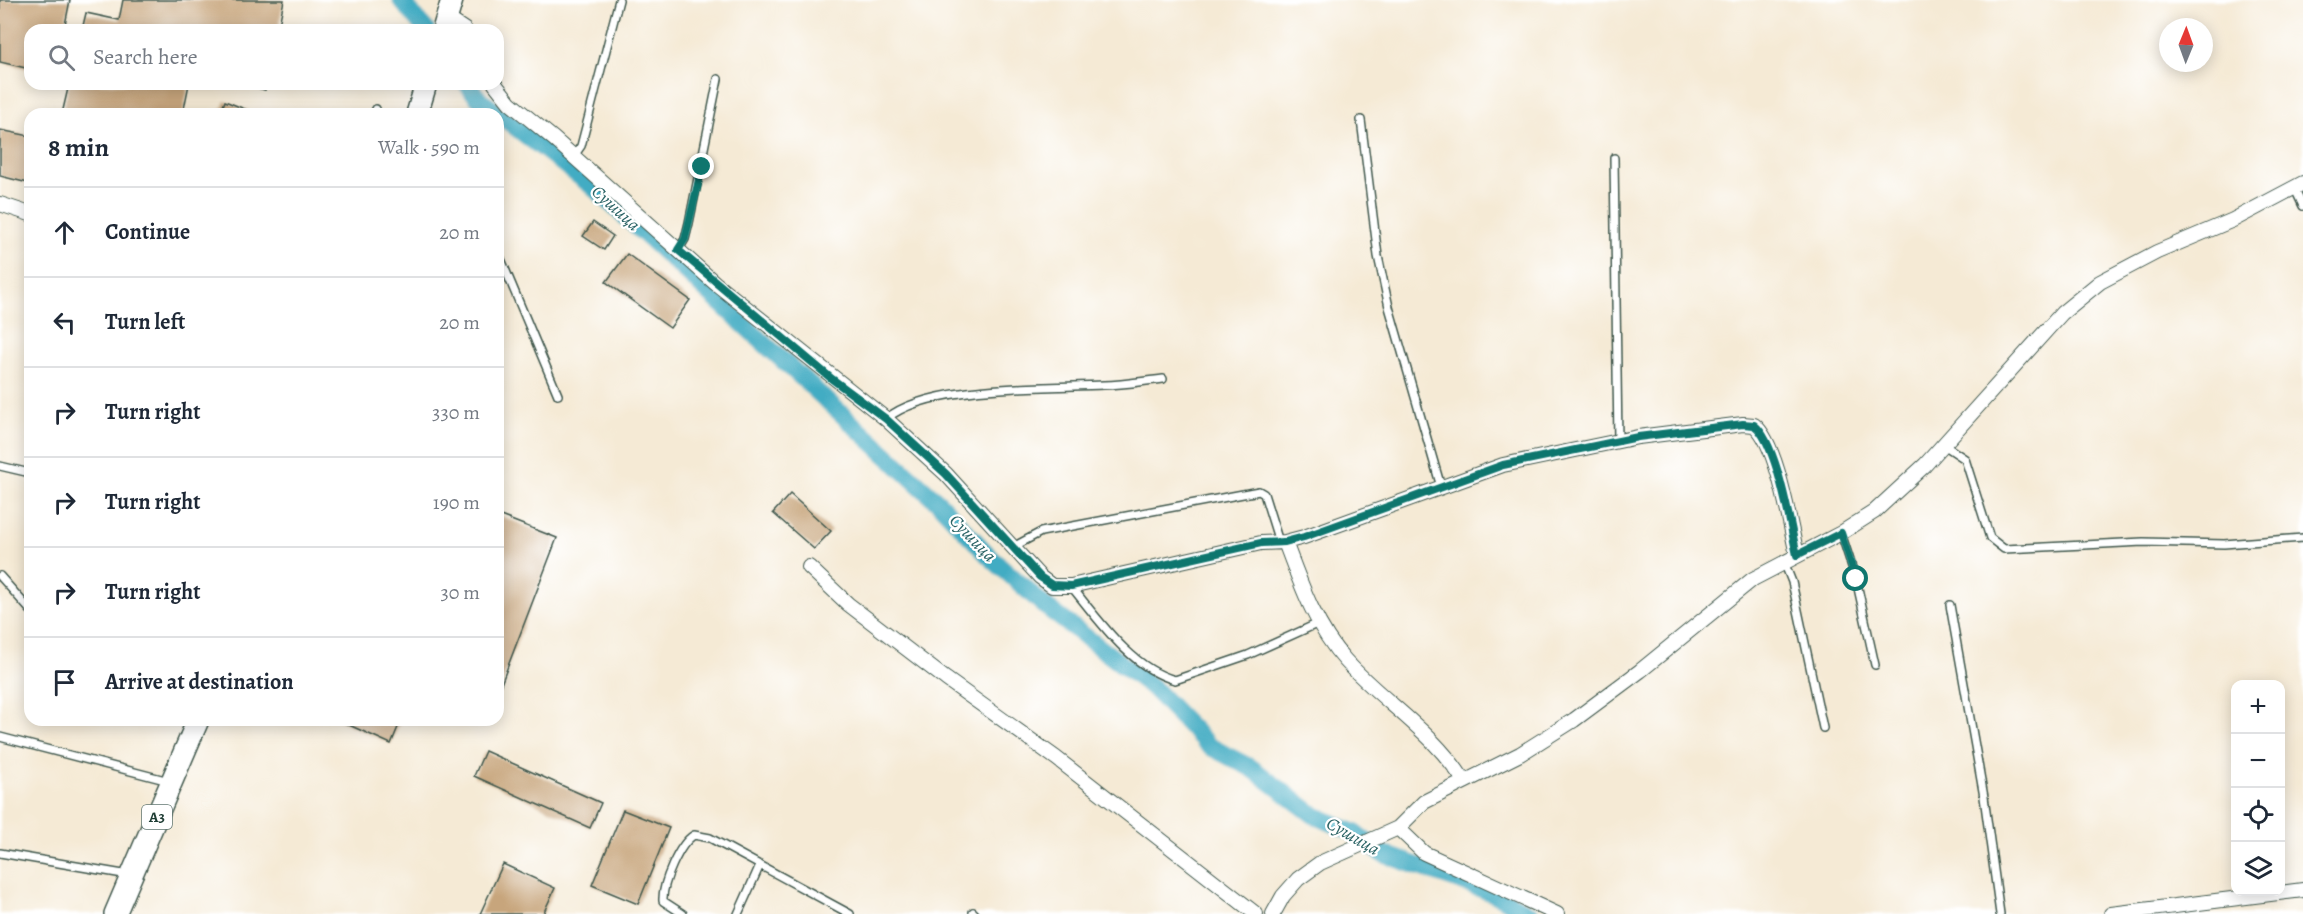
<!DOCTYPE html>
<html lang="en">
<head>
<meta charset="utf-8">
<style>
  :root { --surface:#fff; --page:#f6f6f7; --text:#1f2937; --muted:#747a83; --line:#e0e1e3 }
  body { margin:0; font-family:Alegreya,serif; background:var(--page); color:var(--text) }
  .controls { position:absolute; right:18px; bottom:18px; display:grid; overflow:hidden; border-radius:12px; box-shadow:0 3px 15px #0003 }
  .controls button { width:54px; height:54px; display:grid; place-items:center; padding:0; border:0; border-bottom:2px solid var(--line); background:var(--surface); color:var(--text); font:30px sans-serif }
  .compass { position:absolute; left:2159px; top:18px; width:54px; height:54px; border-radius:50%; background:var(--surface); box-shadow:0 3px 15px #0003; rotate:1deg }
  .stop { position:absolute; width:18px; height:18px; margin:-14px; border:4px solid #0f766e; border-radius:50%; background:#fff }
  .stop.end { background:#0f766e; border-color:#fff; box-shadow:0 2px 6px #0008 }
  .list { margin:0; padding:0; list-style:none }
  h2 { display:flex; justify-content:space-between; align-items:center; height:78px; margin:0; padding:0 24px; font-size:26px }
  h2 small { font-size:20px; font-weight:400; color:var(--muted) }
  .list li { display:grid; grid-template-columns:39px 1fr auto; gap:18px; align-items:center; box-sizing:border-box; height:90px; padding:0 24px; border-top:2px solid var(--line) }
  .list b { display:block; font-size:22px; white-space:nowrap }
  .list em { font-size:20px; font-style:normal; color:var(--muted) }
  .icon { flex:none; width:33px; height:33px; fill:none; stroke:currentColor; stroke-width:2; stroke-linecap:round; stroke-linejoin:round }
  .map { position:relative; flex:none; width:2303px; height:914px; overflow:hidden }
  .search { position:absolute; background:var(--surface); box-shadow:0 3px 15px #0003; left:24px; top:24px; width:480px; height:66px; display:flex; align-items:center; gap:15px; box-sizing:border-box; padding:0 21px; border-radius:18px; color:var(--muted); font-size:22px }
  .panel { position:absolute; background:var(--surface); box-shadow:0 3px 15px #0003; left:24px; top:108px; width:480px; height:618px; border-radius:18px }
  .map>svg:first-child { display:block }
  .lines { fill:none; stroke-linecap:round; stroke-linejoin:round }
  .canal { stroke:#43acc3; stroke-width:18 }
  .building { fill:#c7a57b }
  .lane-casing { stroke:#3f574c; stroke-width:10 }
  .street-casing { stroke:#3f574c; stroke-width:16 }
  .primary-casing { stroke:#3f574c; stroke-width:24 }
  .lane { stroke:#fff; stroke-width:7 }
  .street { stroke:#fff; stroke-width:14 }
  .primary { stroke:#fff; stroke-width:21 }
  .route { stroke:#0f766e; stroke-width:8 }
  .labels { text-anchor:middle; stroke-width:4.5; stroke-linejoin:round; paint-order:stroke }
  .shield { fill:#fff; stroke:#627771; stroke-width:1.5 }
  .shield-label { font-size:15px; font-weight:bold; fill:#1f3d34 }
  .water-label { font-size:18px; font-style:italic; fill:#2c6466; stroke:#fff }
</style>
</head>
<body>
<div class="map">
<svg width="2303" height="914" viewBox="0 0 2303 914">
  <rect width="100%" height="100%" fill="#fff"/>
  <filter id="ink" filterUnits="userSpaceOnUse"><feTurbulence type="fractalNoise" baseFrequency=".0167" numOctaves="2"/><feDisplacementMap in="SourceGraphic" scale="12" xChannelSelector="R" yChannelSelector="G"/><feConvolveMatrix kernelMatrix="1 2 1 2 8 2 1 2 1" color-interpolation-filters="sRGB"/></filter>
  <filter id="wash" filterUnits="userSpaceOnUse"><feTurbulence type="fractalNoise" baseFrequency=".008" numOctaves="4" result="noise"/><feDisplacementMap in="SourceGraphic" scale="24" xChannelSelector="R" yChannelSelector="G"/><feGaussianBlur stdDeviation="1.35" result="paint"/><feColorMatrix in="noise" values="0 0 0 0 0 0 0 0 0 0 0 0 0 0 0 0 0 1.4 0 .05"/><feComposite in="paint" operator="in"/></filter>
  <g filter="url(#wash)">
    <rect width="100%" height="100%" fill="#f5ead5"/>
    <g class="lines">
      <path class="canal" d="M401 0 426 30
        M467 84 479 99 593 187 939 503 989 556 1046 607 1152 687 1209 746 1253 769 1314 815 1355 833 1381 853 1493 893 1530 914"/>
    </g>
    <g id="blocks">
      <path class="building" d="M0 0H70L64 30H30V69L0 62Z
        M123 0H284L278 30H82L86 13 119 20Z
        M69 84H189L183 114H62Z
        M242 84H266L265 90Z
        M225 101 257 114H220Z
        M0 130 30 136 28 183 0 176Z
        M593 222 613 236 604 250 583 236Z
        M627 254 690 300 670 328 606 282Z
        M790 494 831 531 814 549 773 513Z
        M498 515 557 538 498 692Z
        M338 720H401L391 744Z
        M485 751 601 803 590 828 474 776Z
        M623 810 669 828 638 904 592 885Z
        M503 864 555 888 543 914H480Z"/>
    </g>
  </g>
  <g filter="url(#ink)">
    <use href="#blocks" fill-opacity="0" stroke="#3f574c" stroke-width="1.5"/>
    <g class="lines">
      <defs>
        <path id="lane" d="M374 114 376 109
          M1361 120 1378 256 1389 307 1441 487
          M574 156 581 146 619 0
          M1614 158 1618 441
          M2294 187 2303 206
          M678 251 685 239 689 223 718 79
          M498 252 558 395
          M886 419C929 383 1048 388 1104 385 1124 385 1144 381 1163 379
          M1944 445 1965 459 1990 538 2004 549 2143 542 2224 544 2303 538
          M0 466 30 473
          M1841 533 1856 579 1875 665
          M1013 547 1041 532 1259 491 1264 494 1279 542
          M1784 562 1792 582 1823 728
          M0 576 30 610
          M1071 586C1098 619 1132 669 1175 680L1248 655 1321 622
          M1950 605 1984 797 2000 914
          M0 737 169 781
          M0 853 129 875
          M973 912 975 914
          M683 914 663 901C662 884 679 844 694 835L710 838 850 914
          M738 914 760 865"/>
        <path id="street" d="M447 18 465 30
          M495 84 510 103 554 139 715 283 886 419 946 474 1040 577 1052 586H1071L1261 543 1285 542 1304 537 1503 465 1638 437 1743 424 1754 425C1777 442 1790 525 1797 555
          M0 204 30 214
          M1285 542C1300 582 1316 628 1345 660 1384 703 1433 731 1464 781
          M809 567 848 604 946 679 1056 758 1256 914
          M1398 828 1424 853 1557 914
          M1273 914 1283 896 1298 879 1320 863 1398 828 1424 802 1520 754 1574 720 1640 671 1753 579 1841 533 1874 512 1925 465 2062 313 2100 282 2157 252 2233 220 2303 183
          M2111 914 2303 890"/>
        <path id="primary" d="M443 30 452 0
          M417 114 426 84
          M115 914 198 720"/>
      </defs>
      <use href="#lane" class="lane-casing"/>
      <use href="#street" class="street-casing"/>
      <use href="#primary" class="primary-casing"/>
      <use href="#lane" class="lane"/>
      <use href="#street" class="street"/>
      <use href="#primary" class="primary"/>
    </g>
  </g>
  <g class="lines" filter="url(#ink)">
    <path class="route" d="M702 167 685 239 678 250 832 379 886 419 946 474 1040 577 1052 585 1071 586 1261 543 1285 542 1304 537 1503 465 1638 437 1743 424 1754 425C1777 442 1790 525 1797 555L1841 533 1856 579"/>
  </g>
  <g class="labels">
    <rect class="shield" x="142" y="805" width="30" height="24" rx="4.5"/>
    <g class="shield-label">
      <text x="157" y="822">A3</text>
    </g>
    <g class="water-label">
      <text transform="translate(616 208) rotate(42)" y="6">Сушица</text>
      <text transform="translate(973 538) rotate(46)" y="6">Сушица</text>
      <text transform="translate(1353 836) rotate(30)" y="6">Сушица</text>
    </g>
  </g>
</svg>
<div class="controls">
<button>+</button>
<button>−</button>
<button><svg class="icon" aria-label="locate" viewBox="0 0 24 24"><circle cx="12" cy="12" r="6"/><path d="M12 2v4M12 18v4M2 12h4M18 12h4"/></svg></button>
<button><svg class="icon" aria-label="layers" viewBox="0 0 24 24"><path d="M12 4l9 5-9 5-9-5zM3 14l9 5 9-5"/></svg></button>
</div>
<svg class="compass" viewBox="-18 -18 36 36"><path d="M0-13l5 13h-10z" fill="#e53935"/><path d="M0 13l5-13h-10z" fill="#747a83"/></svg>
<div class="stop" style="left:1856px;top:579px"></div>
<div class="stop end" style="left:702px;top:167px"></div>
<div class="search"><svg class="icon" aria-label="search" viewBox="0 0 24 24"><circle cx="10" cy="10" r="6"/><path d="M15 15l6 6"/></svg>Search here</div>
<section class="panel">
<h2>8 min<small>Walk · 590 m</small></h2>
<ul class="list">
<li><svg class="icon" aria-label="ahead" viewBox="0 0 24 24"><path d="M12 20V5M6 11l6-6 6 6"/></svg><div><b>Continue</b></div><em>20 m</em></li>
<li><svg class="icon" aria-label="left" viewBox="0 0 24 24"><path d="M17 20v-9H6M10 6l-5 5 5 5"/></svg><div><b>Turn left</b></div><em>20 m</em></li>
<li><svg class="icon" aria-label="right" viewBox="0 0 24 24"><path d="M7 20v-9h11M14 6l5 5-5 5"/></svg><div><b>Turn right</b></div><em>330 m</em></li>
<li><svg class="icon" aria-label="right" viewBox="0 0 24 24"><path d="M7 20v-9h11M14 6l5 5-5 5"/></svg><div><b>Turn right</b></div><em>190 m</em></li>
<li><svg class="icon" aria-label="right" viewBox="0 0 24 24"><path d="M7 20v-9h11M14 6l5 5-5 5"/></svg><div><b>Turn right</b></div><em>30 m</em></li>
<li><svg class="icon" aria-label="arrive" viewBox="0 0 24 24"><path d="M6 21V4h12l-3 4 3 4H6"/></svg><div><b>Arrive at destination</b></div></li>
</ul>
</section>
</div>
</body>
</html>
